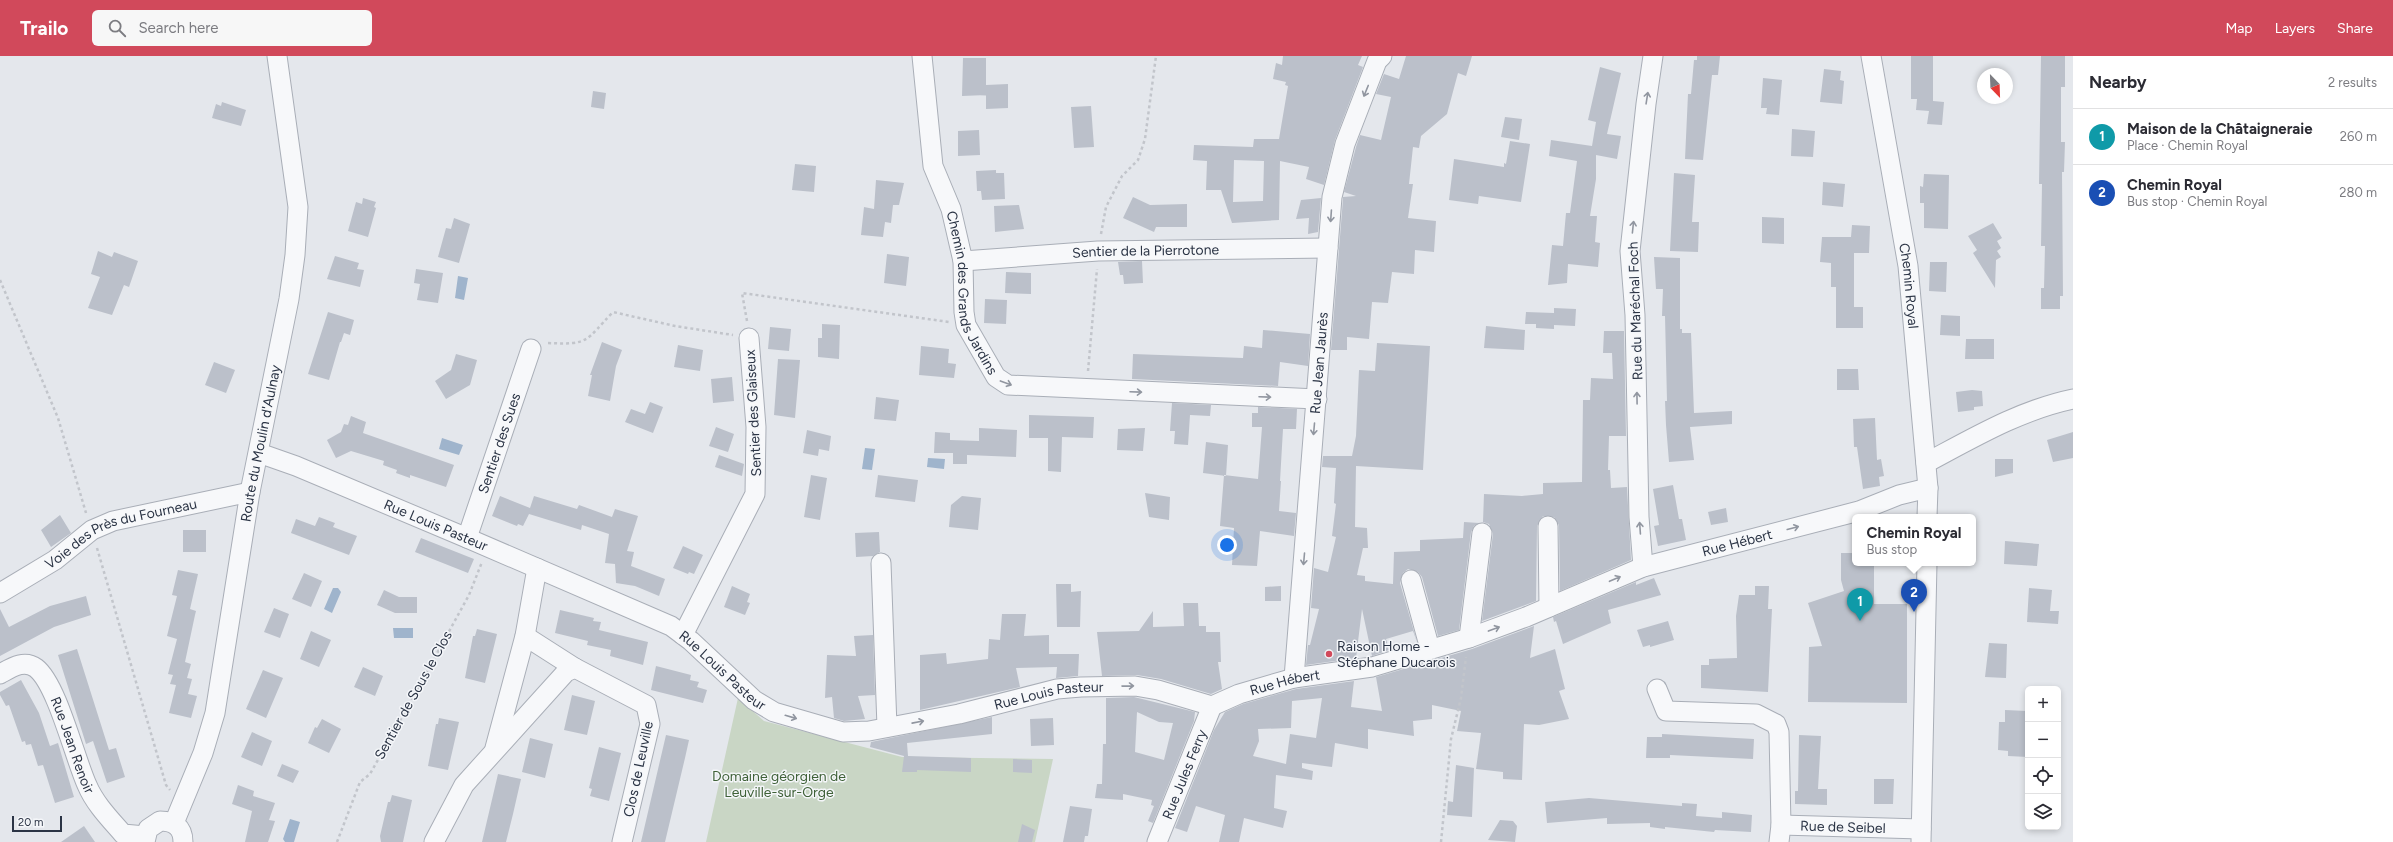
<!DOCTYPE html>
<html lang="en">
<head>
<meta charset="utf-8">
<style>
  :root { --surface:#fff; --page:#f7f7f7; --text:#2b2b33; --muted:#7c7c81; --line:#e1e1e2; --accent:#d1495b }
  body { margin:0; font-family:Figtree,sans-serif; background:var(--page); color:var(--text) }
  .controls { position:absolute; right:12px; bottom:12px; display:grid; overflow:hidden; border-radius:6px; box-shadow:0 2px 6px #0003 }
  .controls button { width:36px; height:36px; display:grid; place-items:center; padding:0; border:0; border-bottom:1px solid var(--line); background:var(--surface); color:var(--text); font:20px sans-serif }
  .compass { position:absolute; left:1977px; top:12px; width:36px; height:36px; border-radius:50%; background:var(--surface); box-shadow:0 2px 6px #0003; rotate:157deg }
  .scale { position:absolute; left:12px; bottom:10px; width:50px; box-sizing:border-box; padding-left:4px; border:2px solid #2b3445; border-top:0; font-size:11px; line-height:14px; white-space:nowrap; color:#2b3445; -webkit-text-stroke:3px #f4f6f9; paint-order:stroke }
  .you { position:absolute; left:1227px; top:489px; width:14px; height:14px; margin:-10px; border:3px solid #fff; border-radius:50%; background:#1a73e8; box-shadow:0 0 0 6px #1a73e833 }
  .badge { display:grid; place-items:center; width:26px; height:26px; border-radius:50%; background:var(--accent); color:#fff; font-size:13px; font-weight:700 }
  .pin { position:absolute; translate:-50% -33px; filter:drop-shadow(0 1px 2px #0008) }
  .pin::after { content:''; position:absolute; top:21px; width:14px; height:12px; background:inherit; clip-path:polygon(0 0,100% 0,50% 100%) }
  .popup { position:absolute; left:1852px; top:458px; width:124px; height:52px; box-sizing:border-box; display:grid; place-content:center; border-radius:6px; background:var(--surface); filter:drop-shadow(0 1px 3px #0005); font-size:13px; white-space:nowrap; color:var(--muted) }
  .popup b { font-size:15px; color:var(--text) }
  .popup::after { content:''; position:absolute; left:50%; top:100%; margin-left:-8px; border:8px solid transparent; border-top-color:var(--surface) }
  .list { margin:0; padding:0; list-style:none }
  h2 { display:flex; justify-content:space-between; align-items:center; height:52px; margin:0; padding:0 16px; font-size:17px }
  h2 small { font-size:13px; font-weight:400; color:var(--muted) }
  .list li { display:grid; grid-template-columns:26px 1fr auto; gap:12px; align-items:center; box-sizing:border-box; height:56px; padding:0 16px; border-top:1px solid var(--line) }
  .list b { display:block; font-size:15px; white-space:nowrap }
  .list p { margin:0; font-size:13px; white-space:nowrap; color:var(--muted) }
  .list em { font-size:13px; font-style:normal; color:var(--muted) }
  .icon { flex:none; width:22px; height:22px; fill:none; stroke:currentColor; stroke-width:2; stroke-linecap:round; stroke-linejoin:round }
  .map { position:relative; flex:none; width:2073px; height:786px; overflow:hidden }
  header { display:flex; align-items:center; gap:24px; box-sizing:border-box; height:56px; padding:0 20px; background:var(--accent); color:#fff }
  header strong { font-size:19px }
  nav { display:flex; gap:22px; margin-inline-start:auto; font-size:14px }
  .search { width:280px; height:36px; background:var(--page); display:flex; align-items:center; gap:10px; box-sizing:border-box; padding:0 14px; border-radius:6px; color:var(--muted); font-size:15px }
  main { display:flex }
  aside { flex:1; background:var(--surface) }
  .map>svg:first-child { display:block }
  .green { fill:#c9d6c5 }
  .water { fill:#9fb4cc }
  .building { fill:#bbc0ca; fill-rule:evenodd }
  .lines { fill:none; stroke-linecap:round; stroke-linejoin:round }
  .minor-casing { stroke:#a9aeb7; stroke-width:21 }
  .path { stroke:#c2c5cb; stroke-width:2.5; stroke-dasharray:3 3; stroke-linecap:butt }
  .minor { stroke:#f7f8fa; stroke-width:19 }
  .oneway { stroke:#9196a0 }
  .poi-dot { fill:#d1495b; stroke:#f4f6f9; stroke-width:1.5 }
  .labels { text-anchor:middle; stroke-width:3; stroke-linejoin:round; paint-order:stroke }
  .street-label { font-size:14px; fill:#2b3445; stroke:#f4f6f9 }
  .poi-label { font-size:14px; fill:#2b3445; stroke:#f4f6f9; text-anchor:start }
  .park-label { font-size:14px; fill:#3f6138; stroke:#f4f6f9 }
</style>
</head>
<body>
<header>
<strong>Trailo</strong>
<div class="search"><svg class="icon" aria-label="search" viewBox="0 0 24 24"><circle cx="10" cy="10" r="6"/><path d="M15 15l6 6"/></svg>Search here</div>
<nav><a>Map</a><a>Layers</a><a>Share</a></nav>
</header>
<main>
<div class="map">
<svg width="2073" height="786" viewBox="0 0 2073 786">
  <rect width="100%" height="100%" fill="#e4e7ec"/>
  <path class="green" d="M738 642 764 665 902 701 1053 703 1035 786H706Z"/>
  <path class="water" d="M458 220 468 222 464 244 455 242Z
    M442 382 463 389 459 399 439 393Z
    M865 392 875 393 872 414 862 413Z
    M928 402 945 403 944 413 927 411Z
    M333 532H338L341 536 332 557 324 553Z
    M393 572H413V582H394Z
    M290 763 300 766 294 786H285L283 783Z"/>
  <path class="building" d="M1283 0H1362L1358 9 1363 11 1335 84 1324 129 1306 123 1309 111 1280 105 1279 164 1232 167 1221 134H1206L1207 105 1193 104 1194 89 1253 91 1254 83H1279L1288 30 1285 29 1286 26 1273 23 1276 7 1282 9ZM1234 104 1264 105 1263 145 1233 146Z
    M1406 0H1472L1466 20 1458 17 1447 58 1421 80 1419 92 1413 91 1409 128H1413L1408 162 1436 165 1434 196 1415 194 1414 218 1392 216 1388 247 1372 246 1369 283 1347 281V294H1331L1343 143V141L1356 140 1344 136 1356 91 1360 79 1381 84 1391 41 1376 38 1384 18 1399 23Z
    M1697 0H1720L1718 19H1712L1703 104 1685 103 1688 38H1691L1694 4H1697Z
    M1911 0H1933V45L1944 46 1942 69 1927 68 1929 55 1916 54 1917 43H1911Z
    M2041 0H2065V31H2061V86H2065L2064 116H2062L2063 240H2060V253H2041V232H2044L2045 190H2041L2042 128H2039Z
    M963 2H986V39L962 40Z
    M1600 11 1621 17 1607 78 1621 80 1617 103 1596 99V123L1590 160H1597L1595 186 1600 187 1598 211 1568 208 1567 227 1548 229 1552 189 1563 190 1566 157H1570L1577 105 1549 100 1551 84 1592 90 1596 66 1588 64Z
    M1824 13 1841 15 1840 24 1844 25 1842 48 1820 46Z
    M1763 22 1782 24 1779 59 1766 58 1767 52H1761Z
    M1008 28V52L986 53V29Z
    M593 35 606 37 604 53 591 51Z
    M222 46 246 54 241 70 212 62 216 48 221 50Z
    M1091 50 1094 91 1074 92 1071 51Z
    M1505 61 1522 63 1519 84 1501 81Z
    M1792 73 1815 75 1813 101 1791 100Z
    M979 74 980 99 958 100V75Z
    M1510 85 1530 88 1521 146 1479 140 1478 148 1449 144 1454 103 1504 111V107L1506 108Z
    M795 108 816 110 814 136 792 134Z
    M996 114V117H1004L1005 143 982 144 981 135H977L976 115Z
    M1674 117 1695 119 1692 166H1699L1698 196 1670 195Z
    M1924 118 1949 119 1948 173 1924 172V147H1920V130L1923 131Z
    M876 124 904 127 899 149H893L891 167 885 166 883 181 861 179 864 151 874 153Z
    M1823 126 1845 128 1843 151 1822 149Z
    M1133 141 1150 149 1187 148V171H1156L1154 176 1123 162Z
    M363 142 376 146 374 151 376 152 368 181 348 175 356 146 362 148Z
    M1321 142 1318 176 1308 178 1309 162 1296 163 1301 144Z
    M1019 149 1024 173 995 176 994 150Z
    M1762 161 1784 162V188L1762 187Z
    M454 162 470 168 459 207 438 201 446 172 451 173Z
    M1993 167 2002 182 1997 185 2001 192 1997 195 2001 201 1996 204 1995 232 1973 197 1977 194 1968 180Z
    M1852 169 1870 170 1869 197H1854V251H1863V272H1836V231H1831V207L1820 206 1822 181H1851Z
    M98 195 112 201 114 196 138 205 129 231 124 229 112 259 88 252 100 221 91 218Z
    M887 198 909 201 906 230 884 227Z
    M335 200 359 207 357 213 364 214 360 231 327 223Z
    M1654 201 1680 202V273H1682V277H1691L1694 357 1732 355V368L1690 371 1694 404 1669 406 1666 369 1665 345H1667L1665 260H1662L1663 233H1656Z
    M1142 205 1143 227 1124 228 1123 219H1120L1118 206Z
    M1930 206H1947L1946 236 1929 235Z
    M416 213 443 217 438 247 417 244 420 228 414 227Z
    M1006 216 1031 217V238L1005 237Z
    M985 243 1007 244 1006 268 984 267Z
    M1554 252 1576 253 1575 270 1554 269V273L1536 272V268H1525L1526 256 1554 257Z
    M328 256 354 264 350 279 344 277 341 286H340L329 324 308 318Z
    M1941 259 1960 260V280L1940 279Z
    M822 268 840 269 839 303 818 301V282H822Z
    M1486 270 1525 274 1524 294 1484 292Z
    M770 271 791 273 789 295 768 293Z
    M1263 274 1310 278 1308 310 1280 306 1278 330 1132 323 1133 298 1243 302 1244 290 1262 292Z
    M1604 275H1624L1626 380H1609L1608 414H1610L1611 432 1627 431 1631 504 1560 535 1559 469 1554 461 1543 460 1537 470 1536 545 1482 565 1493 478 1489 468 1483 466 1484 438 1522 440 1543 438V427L1582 426 1583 344H1590L1591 322 1613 323 1612 297H1603Z
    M1966 283H1994V303H1965Z
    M602 286 622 294 616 310 610 345 588 340 592 319H590Z
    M1377 287 1430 290 1423 414 1356 410 1355 471 1367 472 1368 492H1363L1357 519 1365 520V525L1393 528 1394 496 1420 495V484L1463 482 1464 466 1479 467 1474 470 1471 476 1459 574 1438 580 1422 521 1418 516 1408 513 1403 517 1400 527 1417 586 1413 575 1386 583 1389 594 1372 600 1362 553 1356 602 1306 609 1308 589H1310L1319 553 1311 552 1314 512 1328 516 1336 481 1332 480 1336 448 1334 447 1336 412 1322 411 1323 400H1352L1356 380 1359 314 1375 315Z
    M678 289 703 294 700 315 674 311Z
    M921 290 949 293 948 307 956 308 954 322 919 319Z
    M456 298 477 304 470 329 446 343 435 325 451 314Z
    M778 303 800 304 795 362 774 359Z
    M214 306 235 314 226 337 205 329Z
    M1837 313H1858L1859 334H1837Z
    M732 321 734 345 713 347 711 323Z
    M1972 334 1982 335 1983 350 1974 351V354L1958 356 1956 336Z
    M876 341 899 344 896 365 874 363Z
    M650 346 663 351 653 377 625 366 631 353 645 358Z
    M1172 347 1211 349 1210 360 1190 359 1188 389 1174 388 1175 375H1170Z
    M1258 351 1297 353 1296 373H1283L1280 425H1281L1279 455 1296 457 1294 480 1260 475 1257 510 1232 509 1234 472 1220 470 1224 419 1258 423 1262 371H1252V357H1258Z
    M1029 359 1094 361 1093 382 1062 381 1061 416 1048 415V382H1029Z
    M351 360 366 366 363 377 454 409 446 431 410 419V422L396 417 397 414 383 409 384 405 351 395 336 402 327 384 341 376 344 368 348 369Z
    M1875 362 1877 404 1881 403 1884 420 1879 421 1880 430 1863 433 1857 391H1854L1853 363Z
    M716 371 734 378 728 396 709 390Z
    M979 372 1017 374 1016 401 967 399V408H953V397H934L935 376 950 377V384L979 385Z
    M1145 372 1143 395 1117 394 1118 373Z
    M807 374 831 380 829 395 819 393 818 400 803 397Z
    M2073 376V402L2053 406 2047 384Z
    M1206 386 1228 389 1226 420 1203 417Z
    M719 399 744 408 742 420 715 411Z
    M1995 403H2013V417L1995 421Z
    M811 419 827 422 820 464 804 461Z
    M878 419 918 424 915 446 875 441Z
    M1673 429 1679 463H1682L1686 484 1658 490 1654 470 1659 469 1653 433Z
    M1145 437 1170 441 1169 464 1149 461Z
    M500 440 530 452 534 440 577 453 579 449 612 461 615 453 638 460 627 495 634 496 631 510 665 523 659 540 635 530 616 527 615 508 605 507 609 478 582 469 581 474 529 458 523 470 518 468 517 470 492 460Z
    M962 440 981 442 978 474 949 471 951 449Z
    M1726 452 1728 466 1711 469 1708 456Z
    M60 459 71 477 51 491 41 474Z
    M319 461 335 467 333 471 357 480 349 499 291 477 296 463 315 470Z
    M183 474H206V496H183Z
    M879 476 880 496 873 500 856 501 855 477Z
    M421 482 474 503 468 517 415 496Z
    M2005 485 2039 488 2037 510 2004 508Z
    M683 490 703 499 694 518 689 516 688 518 673 512Z
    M1841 497H1855V507H1874V548H1907V647L1808 646 1809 591 1822 590 1808 547 1844 535 1841 524Z
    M178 514 198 518 190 553 196 555 195 559 185 606 191 608 187 622 192 623 188 638 197 640 191 662 169 657 176 629 170 628 173 619 168 618 177 583 167 580 177 540 172 539Z
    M304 517 322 525 311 551 292 543Z
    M1654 522 1661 539 1608 554 1611 567 1563 588 1556 565 1554 566 1553 561 1636 526V529Z
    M1056 528H1071V536L1081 535 1080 571H1057Z
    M732 530 750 538 747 546 750 547 745 559 724 551Z
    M1281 530V545H1265V531Z
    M1755 530H1769L1768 553H1772L1768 636 1701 632V609H1709V603L1737 602 1736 560 1739 539H1755Z
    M2029 532 2052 534 2050 555H2059L2058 568 2027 566Z
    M384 534 399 541H417V557H395L377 549Z
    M86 540 91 559 54 571 0 600V553L9 571 50 550Z
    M1183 547H1198L1199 570H1206V576H1220L1221 606H1218L1222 633 1211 638 1161 623 1137 619 1102 620 1097 576 1139 575 1153 555V571L1184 570Z
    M274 552 289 558 280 582 264 576Z
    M560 554 594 562 593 565 601 566 599 574 648 586 643 609 610 600 611 594 587 589 588 585 555 577Z
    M1002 558H1026L1024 580 1049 579V598H1079L1078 620 1056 622 1057 611 1016 612 1020 631 920 654V599L946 597 947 608 988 603 989 583 1000 584Z
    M1668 565 1674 584 1650 591V589L1643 591 1637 574Z
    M1534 570 1530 602 1555 593 1565 633 1559 635 1569 663 1539 669 1524 668 1522 724 1503 723V716L1476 713 1481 677 1457 675 1461 655 1432 649V663L1413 665 1414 680 1368 673V693L1335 687 1332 711 1302 707V712L1313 715 1312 724 1276 719 1274 752 1287 755 1283 772 1244 762 1239 786H1219L1225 759 1196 750 1187 776 1175 772 1214 674 1225 656 1243 648 1296 633 1354 625 1351 651 1382 655 1376 621 1472 593ZM1322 642 1316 682 1290 678 1286 708 1253 700 1259 685 1258 673 1291 672 1292 645Z
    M477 573 497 578 485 627 465 622 473 580H475Z
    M311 575 331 584 319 611 300 603Z
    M873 579 875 639 858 640 865 663 844 665 834 662 832 641 825 642 827 599 856 600 854 580Z
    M1989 587 2007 588 2006 622 1985 621Z
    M77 593 109 694 116 692 125 721 107 727 93 685 86 688 58 599Z
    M656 610 691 619 690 624 699 626 697 631 707 634 703 647 651 634Z
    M363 611 383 620 375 640 354 631Z
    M263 614 283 622 266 662 246 653Z
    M21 624 39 657 50 690 58 687 74 741 55 747 43 709 38 710 31 688 26 689 25 685 22 686 9 649 6 650 0 639V636Z
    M572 639 595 645 587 679 564 674Z
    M1134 641 1195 656 1194 665 1153 767 1148 765 1154 750 1151 749 1152 744 1123 738V744L1095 742 1097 728H1102L1103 688H1106V642ZM1137 656 1159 666 1173 667 1164 704 1135 696Z
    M2005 654 2027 655 2028 701 2008 700V695L1998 694 1999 666H2005Z
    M992 661V678L907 687 908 700 971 702V716L917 714V716H902L904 700 870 691 871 686Z
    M439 662 459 666 448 714 428 710 436 668H438Z
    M1053 662 1054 689 1031 690 1030 663Z
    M322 663 341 673 329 697 308 687 315 671 317 672Z
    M252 676 272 685 262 710 241 701Z
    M1662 678 1754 683 1753 703 1670 699V702H1646L1647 681H1662Z
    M666 679 689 684 685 702 665 786H641Z
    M1799 679 1821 680 1818 733H1827V749L1795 748V735H1798Z
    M530 682 553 688 545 722 522 716Z
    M599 691 621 697 609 745 590 740 592 733 589 732Z
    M1013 703 1032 704V717L1013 716Z
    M282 708 299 715 293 727 277 720Z
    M1456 709 1474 712 1472 761 1447 759 1448 745 1453 746Z
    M498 718 521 723 513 758 506 786H482Z
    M1874 723H1894L1893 748H1874Z
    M238 729 254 735 253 740 275 747 269 764 275 765 268 786H245L252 755 232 748Z
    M392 739 412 744 403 786H381L380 780 388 746H390Z
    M1589 742 1682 750V747L1697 748 1696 760 1722 762V756L1752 759 1751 776 1715 774 1714 776 1665 771V773L1650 771V767L1607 768V762L1547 767 1545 746Z
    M1070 750 1092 753 1088 780H1085L1084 786H1063Z
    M1500 764 1513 765 1517 770 1515 786 1488 784Z
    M1022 768 1035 774 1032 786H1018Z
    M84 770 95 786H61Z"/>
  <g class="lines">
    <defs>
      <g id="minor">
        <path id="s1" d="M922 0 933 110 951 153 963 205 964 256 966 269 996 321 1008 329 1317 343"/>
        <path id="s2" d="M1871 0 1908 210 1928 432 1927 461"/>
        <path id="s3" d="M963 205 1098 195 1328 192"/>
        <path id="s4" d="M259 397 296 410 467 482 671 570 691 585 754 644 774 656 843 676 869 675 959 658 1057 633 1081 631 1135 630 1158 634 1212 650"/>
        <path d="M1926 407C1973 382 2020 354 2073 343"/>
        <path d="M1548 470 1549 551"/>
        <path id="s5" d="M467 482 531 293"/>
        <path d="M881 507 887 671"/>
        <path d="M1643 511 1639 461 1635 259 1630 195 1646 48 1653 0"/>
        <path d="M1411 524 1430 593"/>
        <path id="s6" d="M0 537 55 504 92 474 113 465 250 436"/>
        <path d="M683 579 755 438 756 371 749 282"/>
        <path d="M525 580 575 612"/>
        <path d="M1469 582 1482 477"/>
        <path id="s7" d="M0 618C11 612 24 603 36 612 57 628 75 703 87 729 95 748 110 763 123 778L145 780"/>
        <path id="s8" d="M1294 622 1332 141 1345 88 1377 5 1382 0"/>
        <path d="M1657 633 1666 655 1756 658 1776 668 1779 676 1781 769 1779 786"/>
        <path id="s9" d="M1212 650 1239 638 1294 622 1372 611 1469 582 1526 561 1643 511 1859 455 1899 439 1928 432"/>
        <path d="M495 692 525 580 537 512"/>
        <path id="s10" d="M174 767 203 697 215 657 250 436 289 243 295 199 298 151 277 0"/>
        <path id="s11" d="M1781 769 1921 773"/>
        <path d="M145 786 148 773 160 765C174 765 183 771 183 786"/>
        <path d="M434 786 464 729 566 616 575 612 646 649 650 668 622 786"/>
        <path id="s12" d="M1157 786 1212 650"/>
        <path d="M1921 786 1927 507"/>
      </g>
    </defs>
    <use href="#minor" class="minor-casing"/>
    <path class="path" d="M1101 178 1106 151 1122 120 1138 104 1145 83 1156 0
      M0 224 58 362 86 457
      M747 265 742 237 949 266
      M548 287C590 289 585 285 613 256L675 270 733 279
      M1088 315 1097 213
      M97 492 166 729 170 734
      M337 786 360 726 370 718 396 672 469 539 482 506
      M1441 786 1451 683 1461 642 1466 601"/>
    <use href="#minor" class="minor"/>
  </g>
  <defs><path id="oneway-shaft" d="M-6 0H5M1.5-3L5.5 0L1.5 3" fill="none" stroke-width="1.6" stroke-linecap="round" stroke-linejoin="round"/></defs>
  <g class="oneway">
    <use href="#oneway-shaft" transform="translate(1366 35) rotate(112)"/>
    <use href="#oneway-shaft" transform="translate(1647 42) rotate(-81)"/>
    <use href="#oneway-shaft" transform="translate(1331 160) rotate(94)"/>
    <use href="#oneway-shaft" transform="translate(1633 171) rotate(-84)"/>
    <use href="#oneway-shaft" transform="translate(1006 327) rotate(20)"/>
    <use href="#oneway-shaft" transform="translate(1136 336) rotate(2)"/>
    <use href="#oneway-shaft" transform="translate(1265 341) rotate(2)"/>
    <use href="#oneway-shaft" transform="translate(1637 342) rotate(-91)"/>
    <use href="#oneway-shaft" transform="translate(1314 373) rotate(95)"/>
    <use href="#oneway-shaft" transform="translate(1640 472) rotate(-94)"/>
    <use href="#oneway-shaft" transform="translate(1793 472) rotate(-15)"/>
    <use href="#oneway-shaft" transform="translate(1304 503) rotate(95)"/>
    <use href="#oneway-shaft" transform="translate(1615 523) rotate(-23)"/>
    <use href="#oneway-shaft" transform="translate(1494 573) rotate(-20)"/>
    <use href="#oneway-shaft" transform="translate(1128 630) rotate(-1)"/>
    <use href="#oneway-shaft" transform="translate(791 661) rotate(16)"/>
    <use href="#oneway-shaft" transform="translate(918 666) rotate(-11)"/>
  </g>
  <circle class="poi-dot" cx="1329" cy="598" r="4"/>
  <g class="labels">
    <g class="street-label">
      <text dy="5" stroke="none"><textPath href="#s3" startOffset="183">Sentier de la Pierrotone</textPath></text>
      <text dy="5" stroke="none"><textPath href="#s2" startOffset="233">Chemin Royal</textPath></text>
      <text dy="5" stroke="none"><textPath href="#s1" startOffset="245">Chemin des Grands Jardins</textPath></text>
      <text transform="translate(1635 255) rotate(-92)" y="5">Rue du Maréchal Foch</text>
      <text dy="5" stroke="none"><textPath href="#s8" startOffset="316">Rue Jean Jaurès</textPath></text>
      <text transform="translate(753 357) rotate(-93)" y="5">Sentier des Glaiseux</text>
      <text dy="5" stroke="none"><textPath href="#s10" startOffset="391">Route du Moulin d'Aulnay</textPath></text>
      <text dy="5" stroke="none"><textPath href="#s5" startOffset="100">Sentier des Sues</textPath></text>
      <text dy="5" stroke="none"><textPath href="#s4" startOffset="191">Rue Louis Pasteur</textPath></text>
      <text dy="5" stroke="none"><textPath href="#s6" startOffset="137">Voie des Près du Fourneau</textPath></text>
      <text dy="5" stroke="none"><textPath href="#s9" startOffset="552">Rue Hébert</textPath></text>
      <text dy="5" stroke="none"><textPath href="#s4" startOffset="515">Rue Louis Pasteur</textPath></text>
      <text dy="5" stroke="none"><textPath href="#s9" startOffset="77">Rue Hébert</textPath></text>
      <text transform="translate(413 639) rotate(-61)" y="5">Sentier de Sous le Clos</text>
      <text dy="5" stroke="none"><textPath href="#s4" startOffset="863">Rue Louis Pasteur</textPath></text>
      <text dy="5" stroke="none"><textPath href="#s7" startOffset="125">Rue Jean Renoir</textPath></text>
      <text transform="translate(638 713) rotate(-78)" y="5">Clos de Leuville</text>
      <text dy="5" stroke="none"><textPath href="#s12" startOffset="73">Rue Jules Ferry</textPath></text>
      <text dy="5" stroke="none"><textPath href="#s11" startOffset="62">Rue de Seibel</textPath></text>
    </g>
    <g class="poi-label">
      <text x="1337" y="595">Raison Home -<tspan x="1337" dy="16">Stéphane Ducarois</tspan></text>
    </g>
    <g class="park-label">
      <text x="779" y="725">Domaine géorgien de<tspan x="779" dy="16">Leuville-sur-Orge</tspan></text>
    </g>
  </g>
</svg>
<div class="controls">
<button>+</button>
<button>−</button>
<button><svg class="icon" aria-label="locate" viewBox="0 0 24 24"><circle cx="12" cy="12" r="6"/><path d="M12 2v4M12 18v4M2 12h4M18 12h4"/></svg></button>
<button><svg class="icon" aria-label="layers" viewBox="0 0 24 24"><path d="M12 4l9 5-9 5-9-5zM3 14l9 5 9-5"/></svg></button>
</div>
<svg class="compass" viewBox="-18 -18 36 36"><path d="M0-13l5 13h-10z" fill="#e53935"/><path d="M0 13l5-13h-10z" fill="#7c7c81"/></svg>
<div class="scale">20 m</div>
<div class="you"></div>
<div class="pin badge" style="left:1860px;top:565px;background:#0f9aa8">1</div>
<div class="pin badge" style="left:1914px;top:556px;background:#1a4fb4">2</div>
<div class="popup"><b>Chemin Royal</b>Bus stop</div>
</div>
<aside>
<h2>Nearby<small>2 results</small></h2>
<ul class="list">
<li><span class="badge" style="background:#0f9aa8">1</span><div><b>Maison de la Châtaigneraie</b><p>Place · Chemin Royal</p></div><em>260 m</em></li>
<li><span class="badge" style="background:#1a4fb4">2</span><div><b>Chemin Royal</b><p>Bus stop · Chemin Royal</p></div><em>280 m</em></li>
</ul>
</aside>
</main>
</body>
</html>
